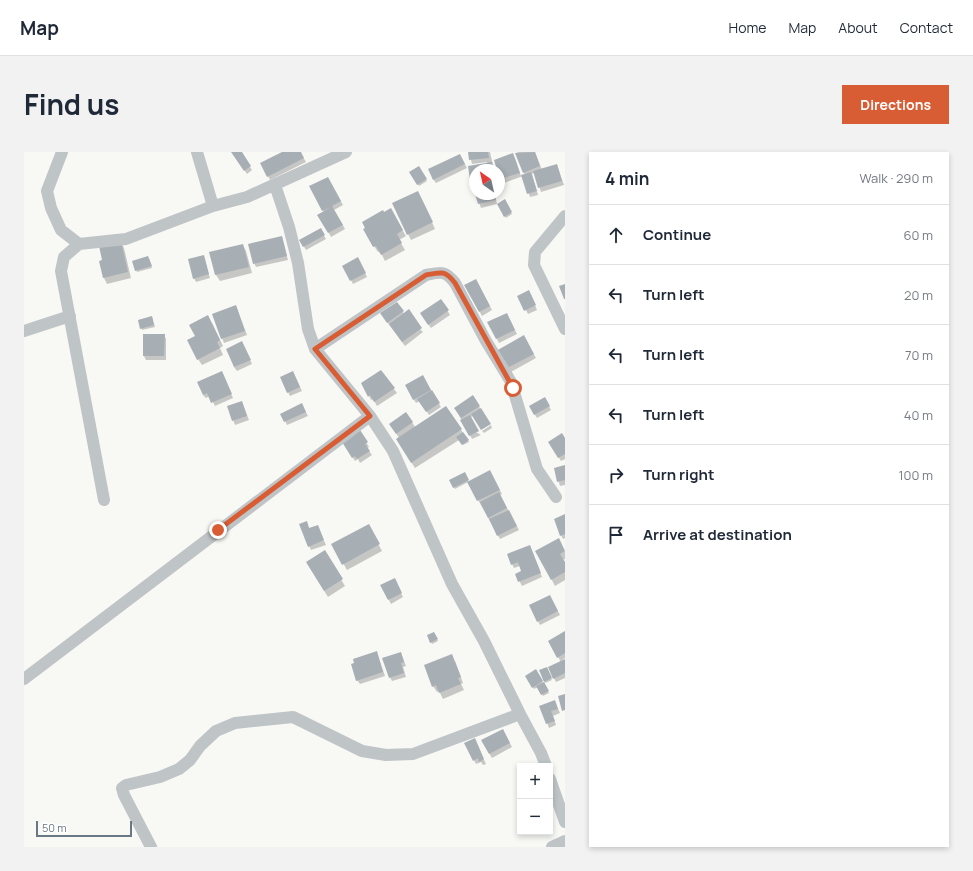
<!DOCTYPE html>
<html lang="en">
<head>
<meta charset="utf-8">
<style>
  :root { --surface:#fff; --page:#f2f2f3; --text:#1f2937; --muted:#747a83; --line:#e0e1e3; --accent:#d95d34 }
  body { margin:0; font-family:Manrope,sans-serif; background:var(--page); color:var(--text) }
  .controls { position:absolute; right:12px; bottom:12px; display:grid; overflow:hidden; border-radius:0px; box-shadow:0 2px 6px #0003 }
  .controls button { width:36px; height:36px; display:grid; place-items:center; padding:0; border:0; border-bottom:1px solid var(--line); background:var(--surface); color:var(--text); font:20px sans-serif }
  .compass { position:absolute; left:445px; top:12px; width:36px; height:36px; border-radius:50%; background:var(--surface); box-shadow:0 2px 6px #0003; rotate:326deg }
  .scale { position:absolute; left:12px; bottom:10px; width:96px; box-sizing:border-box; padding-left:4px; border:2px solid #697885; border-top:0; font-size:11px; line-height:14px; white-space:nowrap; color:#697885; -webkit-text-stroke:3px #fff; paint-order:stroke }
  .stop { position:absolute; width:12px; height:12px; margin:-9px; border:3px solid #d95d34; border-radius:50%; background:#fff }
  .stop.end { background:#d95d34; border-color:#fff; box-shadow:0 1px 4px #0008 }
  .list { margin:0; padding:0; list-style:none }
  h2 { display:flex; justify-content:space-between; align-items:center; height:52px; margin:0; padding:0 16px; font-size:17px }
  h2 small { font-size:13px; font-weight:400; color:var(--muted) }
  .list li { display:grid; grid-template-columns:26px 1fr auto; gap:12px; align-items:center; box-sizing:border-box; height:60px; padding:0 16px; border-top:1px solid var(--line) }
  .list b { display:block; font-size:15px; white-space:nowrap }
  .list em { font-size:13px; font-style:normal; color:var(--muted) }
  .icon { flex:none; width:22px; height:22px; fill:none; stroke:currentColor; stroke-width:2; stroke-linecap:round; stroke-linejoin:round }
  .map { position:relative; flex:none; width:541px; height:695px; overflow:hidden; border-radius:0px }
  header { display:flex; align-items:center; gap:24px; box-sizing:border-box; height:56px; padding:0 20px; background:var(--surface); border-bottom:1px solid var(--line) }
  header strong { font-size:19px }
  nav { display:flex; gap:22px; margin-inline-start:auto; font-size:14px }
  .intro { display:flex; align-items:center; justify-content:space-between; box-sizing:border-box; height:96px; padding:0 24px }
  h1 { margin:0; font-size:28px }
  .button { padding:10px 18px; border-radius:0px; background:var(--accent); color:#fff; font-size:14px; font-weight:700 }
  main { display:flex; gap:24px; padding:0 24px }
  aside { flex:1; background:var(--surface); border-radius:0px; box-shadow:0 2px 6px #0003 }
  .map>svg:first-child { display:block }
  .shadow { fill:#0003 }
  .building { fill:#a7afb5 }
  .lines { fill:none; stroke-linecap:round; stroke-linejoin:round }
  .street { stroke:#bfc4c7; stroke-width:12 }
  .route { stroke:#d95d34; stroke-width:5 }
</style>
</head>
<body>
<header>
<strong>Map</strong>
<nav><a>Home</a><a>Map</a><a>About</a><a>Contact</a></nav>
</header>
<div class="intro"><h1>Find us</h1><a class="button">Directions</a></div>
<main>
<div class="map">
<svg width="541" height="695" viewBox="0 0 541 695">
  <rect width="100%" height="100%" fill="#f8f8f5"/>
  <path class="shadow" d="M209 0H216L228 18 223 22Z
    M261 0H276L282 10 246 28 238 12Z
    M445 0H466L470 18H451V38L445 15 463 12V10L448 12Z
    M495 0H511L518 18 533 13 540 33 517 40 511 21 508 22 514 43 506 45 499 24 480 31 474 18 491 6 497 24 501 23 492 1Z
    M438 7 443 16 412 31 409 27Z
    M394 16 403 29 395 34 386 20Z
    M304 26 319 53 310 58 321 77 307 85 295 63 300 60 287 35Z
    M452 42H471L473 52 457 56Z
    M397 46 411 77 387 88 384 82Z
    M480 48 488 62 482 66 474 52Z
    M366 58 382 84 375 88 381 98 361 109 356 99 354 100 350 94 343 76Z
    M296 77 302 87 282 98 276 88Z
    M258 85 264 108 232 115 230 111Z
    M97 90 100 96 107 126 83 132 80 126V109Z
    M219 93 222 99 228 121 196 129 192 123 187 101Z
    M179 104 186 126 172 130 170 126Z
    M125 106 128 116 113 120 109 109Z
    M336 110 343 125 329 132 320 114Z
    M452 128 468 158 458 164 442 134Z
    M507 143 513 158 504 162 495 144Z
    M417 148 426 163 407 176 399 165Z
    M373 151 380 162 399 180 381 194 360 166Z
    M212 154 223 183 200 191 189 162Z
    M128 165 131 175 118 178 115 168Z
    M485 166 493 182 475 191 465 171Z
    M188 171 199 194 196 196 199 203 178 213 174 207 172 184Z
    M140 183 142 187V208H122L120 204Z
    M500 185 512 206 485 221 473 200Z
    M220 195 228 212 213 219 210 215Z
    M356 219 373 241 353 254 349 247 347 248 339 231Z
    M269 220 278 239 266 244 264 240Z
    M398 224 417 255 405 263 396 249 392 251 382 234Z
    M200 225 209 246 191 254 186 244 182 246 179 243Z
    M449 245 466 272 449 264 447 265 452 280 457 283 448 287 431 256Z
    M521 246 527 258 513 266 506 254Z
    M218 250 225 268 211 273 204 254Z
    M422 255 445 290 439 293 435 288 391 316 376 293 375 286 369 276 388 270 391 275Z
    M280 257 284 264 263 273 258 262Z
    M467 273 468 276 460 281 458 279Z
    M336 280 345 295 343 296 348 303 336 311 334 307 331 309 319 290Z
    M541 288V307L537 309 525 290Z
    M541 314V333L536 334 531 317Z
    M440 321 445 330 468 323 478 342 476 343 495 378 476 387 444 330 431 337 426 328Z
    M541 364V386L539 387 537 383Z
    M276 373 284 374 286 377 295 378 302 393 287 398Z
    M344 373 358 399 323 418 309 393Z
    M534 388 541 400V407L538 408 541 412V428L531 434 513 399Z
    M507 398 518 425 498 434 492 422 499 420 496 414 490 416 488 412Z
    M301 400 321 434 304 445 283 411Z
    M372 431 379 445 367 452 365 448Z
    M528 448 536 463 516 473 514 469Z
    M541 480V506L537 509 541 508V526L532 530 530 526 537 510 525 490Z
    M410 481 414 489 408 492 404 484Z
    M377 501 382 514 379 515 382 525 368 529 366 525Z
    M354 504 361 524 336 532 333 528Z
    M431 509 439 531 437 532 440 538 419 547 415 539 413 540 409 534Z
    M522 516 528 528 521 531 516 519Z
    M512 519 525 541 519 544 514 535 510 537 502 524Z
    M531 550 536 561 529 564 532 573 525 576 517 555Z
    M479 578 488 595 468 606 458 589Z
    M452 591 462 612 459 613 457 610 452 612 450 608Z"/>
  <path class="building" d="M207 0H218L227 14 220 19Z
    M258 0H277L280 6 243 25 236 11Z
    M444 0H464L465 6 445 8Z
    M511 0 516 14 499 21 491 1Z
    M489 1 496 21 476 27 475 18H473L470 8Z
    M436 2 441 12 409 28 404 17Z
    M468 10 469 18H451V34L447 35 444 14Z
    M533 12 538 29 514 36 509 19Z
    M395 14 403 27 393 33 385 20Z
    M507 20 513 39 503 42 497 23Z
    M304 25 317 49 308 54 319 73 304 81 293 63 307 55 298 59 285 34Z
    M394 39 409 70 383 83 368 51Z
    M451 42H470L472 48 454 52Z
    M481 47 488 60 480 65 473 52Z
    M367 56 379 78 373 82 378 91 357 103 352 94 349 95 339 77 341 76 338 70 359 58 360 60Z
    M297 76 301 83 279 95 275 88Z
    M258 84 263 104 229 112 224 92Z
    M97 89 104 120 79 126 75 109 78 108 75 94Z
    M219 92 225 115 191 123 185 100Z
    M180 103 185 122 169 127 164 107Z
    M124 104 128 114 111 119 108 109Z
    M334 105 342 121 326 129 318 114Z
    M452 127 466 154 455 160 440 133Z
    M541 132V147H540L535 134Z
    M505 138 512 153 500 159 493 144Z
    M417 147 425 158 404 173 396 161Z
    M373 150 380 159 363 171 356 161Z
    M212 153 221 179 197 187 188 162Z
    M385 157 398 176 378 190 365 172Z
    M483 161 491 178 472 187 463 170Z
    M184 163 196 188 193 190 196 196 173 208 163 188 171 184 165 173Z
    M128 164 130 173 116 177 114 168Z
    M119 182H141L140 204H119Z
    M500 183 510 202 481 217 472 199Z
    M218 189 227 208 210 215 202 197Z
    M357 218 371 236 350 250 346 243 344 245 337 231Z
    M198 219 208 242 187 251 183 241 179 243 173 230Z
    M269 219 276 235 263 241 256 225Z
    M399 223 407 238 389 248 381 233Z
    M408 238 416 251 402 260 393 247Z
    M449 243 456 254 437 266 430 256Z
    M521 245 526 254 510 263 505 254Z
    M218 249 223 264 208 269 203 254Z
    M278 251 282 260 260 270 256 262Z
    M422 254 438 277 387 311 372 287Z
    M457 256 467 272 457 278 447 262Z
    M382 260 389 270 372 282 365 272Z
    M446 263 455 279 445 284 436 268Z
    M336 278 344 290 341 292 346 299 333 307 331 304 328 306 318 290Z
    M439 280 445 288 438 293 432 285Z
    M538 281 541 286V302L534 306 524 290Z
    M541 313V328L533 330 530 316Z
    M466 318 476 338 453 349 443 330Z
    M441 320 445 328 429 336 425 328Z
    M475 340 483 356 464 366 456 350Z
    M485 358 493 374 473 384 465 367Z
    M541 362V382L536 384 530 367Z
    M283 369 285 376 294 373 300 388 284 395 275 372Z
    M345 372 356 392 318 413 307 392Z
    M535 386 541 399 536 402 541 410V420L527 428 511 399Z
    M506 393 517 421 494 430 491 422 497 419 494 410 487 413 483 402Z
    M301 398 319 427 300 439 282 410Z
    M371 426 378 441 364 448 356 433Z
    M526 443 534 459 513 470 505 453Z
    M541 479V501L533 506 524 489Z
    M410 480 414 487 406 491 403 483Z
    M353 499 359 520 332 529 327 512 330 511 329 507Z
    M377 500 380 510 377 511 380 521 365 526 358 506Z
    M428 502 437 525 434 526 437 532 415 541 412 533 408 535 400 513Z
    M541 507V521L529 527 524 515Z
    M523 515 528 526 520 530 515 518Z
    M512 517 519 529 508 536 501 524Z
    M520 530 525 539 517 543 512 534Z
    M541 542V558L538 559 534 544Z
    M531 548 534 557 527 559 531 569 522 572 515 554Z
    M479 577 486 591 465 602 457 588Z
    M451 586 460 607 455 610 454 606 449 609 440 591Z"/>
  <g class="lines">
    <path class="street" d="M38 0 23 39 27 56 37 78 55 92 102 87 189 54 223 45 322 0
      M173 0 189 54
      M251 33 265 75 274 111 284 177 291 197 346 264 369 299 428 432 460 489 496 562 517 601 522 614
      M541 64 511 100 510 113 541 177
      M55 92 40 105 37 119 80 348
      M0 179 46 164
      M291 197 402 123C417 120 421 118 431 131L462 189 487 230 513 317 532 345
      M0 527 346 264
      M526 627 541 670
      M127 695 100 643 98 636 102 633 136 625 155 617 166 608 176 594 192 579 211 571 269 565 338 599 362 603 389 602 496 562
      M528 695 541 689"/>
  </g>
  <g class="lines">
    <path class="route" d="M194 378 346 264 291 197 402 123C417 120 421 118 431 131L489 236"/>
  </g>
</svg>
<div class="controls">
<button>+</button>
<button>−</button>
</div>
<svg class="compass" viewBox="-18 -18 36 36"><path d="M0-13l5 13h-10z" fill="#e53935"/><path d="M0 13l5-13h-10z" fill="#747a83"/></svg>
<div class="scale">50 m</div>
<div class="stop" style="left:489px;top:236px"></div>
<div class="stop end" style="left:194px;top:378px"></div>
</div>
<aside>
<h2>4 min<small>Walk · 290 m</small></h2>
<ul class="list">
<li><svg class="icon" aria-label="ahead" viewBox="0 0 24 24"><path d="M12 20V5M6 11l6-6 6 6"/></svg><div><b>Continue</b></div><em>60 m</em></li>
<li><svg class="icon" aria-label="left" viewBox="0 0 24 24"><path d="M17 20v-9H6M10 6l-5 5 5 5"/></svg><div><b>Turn left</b></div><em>20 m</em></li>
<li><svg class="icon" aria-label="left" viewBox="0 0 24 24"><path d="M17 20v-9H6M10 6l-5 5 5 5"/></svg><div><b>Turn left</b></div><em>70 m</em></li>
<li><svg class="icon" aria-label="left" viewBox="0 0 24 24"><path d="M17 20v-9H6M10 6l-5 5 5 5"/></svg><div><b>Turn left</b></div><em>40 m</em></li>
<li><svg class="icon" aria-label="right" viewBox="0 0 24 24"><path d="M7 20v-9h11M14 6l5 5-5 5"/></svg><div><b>Turn right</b></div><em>100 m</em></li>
<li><svg class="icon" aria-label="arrive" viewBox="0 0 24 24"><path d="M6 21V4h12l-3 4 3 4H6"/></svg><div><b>Arrive at destination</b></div></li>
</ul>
</aside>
</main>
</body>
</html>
